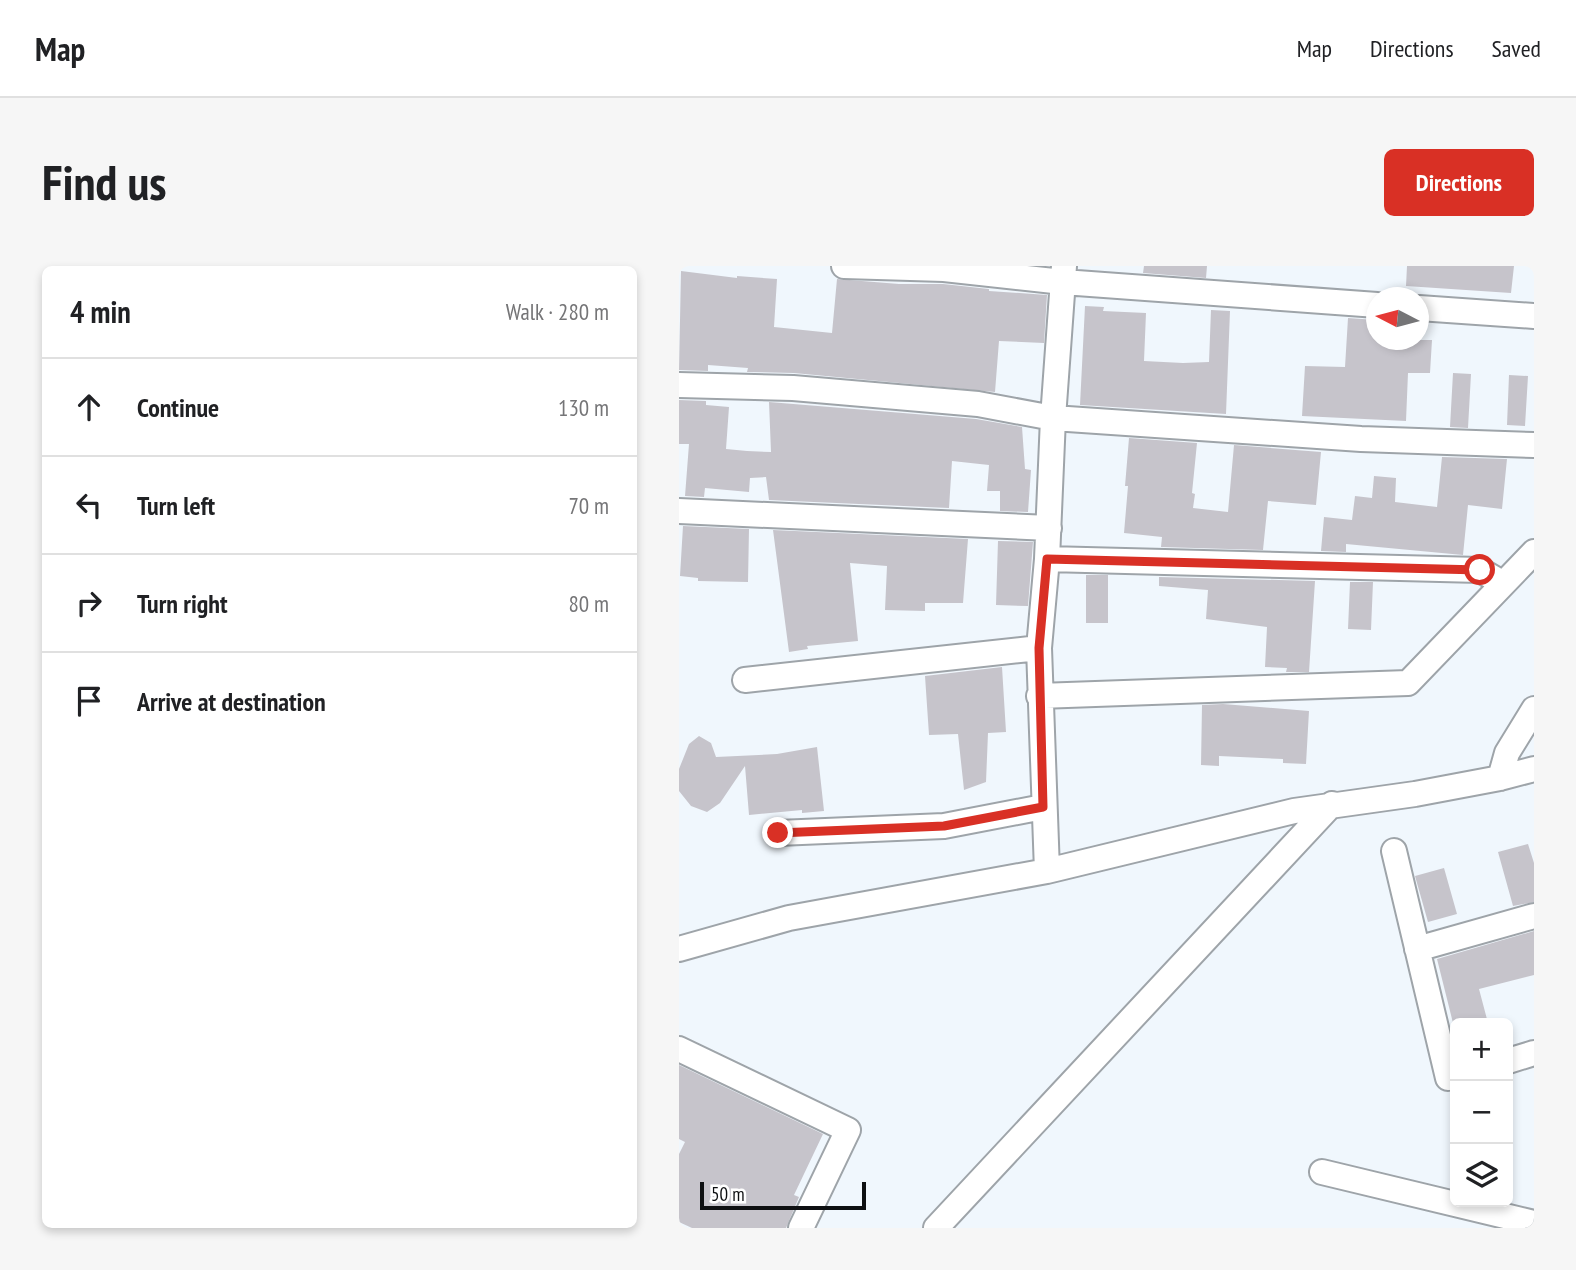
<!DOCTYPE html>
<html lang="en">
<head>
<meta charset="utf-8">
<style>
  :root { --surface:#fff; --page:#f6f6f6; --text:#202124; --muted:#757577; --line:#e0e0e0; --accent:#d93025 }
  body { margin:0; font-family:"PT Sans Narrow",sans-serif; background:var(--page); color:var(--text) }
  .controls { position:absolute; right:21px; bottom:21px; display:grid; overflow:hidden; border-radius:10px; box-shadow:0 4px 10px #0003 }
  .controls button { width:63px; height:63px; display:grid; place-items:center; padding:0; border:0; border-bottom:2px solid var(--line); background:var(--surface); color:var(--text); font:35px sans-serif }
  .compass { position:absolute; left:687px; top:21px; width:63px; height:63px; border-radius:50%; background:var(--surface); box-shadow:0 4px 10px #0003; rotate:276deg }
  .scale { position:absolute; left:21px; bottom:18px; width:166px; box-sizing:border-box; padding-left:7px; border:4px solid #0e1012; border-top:0; font-size:19px; line-height:24px; white-space:nowrap; color:#0e1012; -webkit-text-stroke:5px #fff; paint-order:stroke }
  .stop { position:absolute; width:21px; height:21px; margin:-16px; border:5px solid #d93025; border-radius:50%; background:#fff }
  .stop.end { background:#d93025; border-color:#fff; box-shadow:0 2px 7px #0008 }
  .list { margin:0; padding:0; list-style:none }
  h2 { display:flex; justify-content:space-between; align-items:center; height:91px; margin:0; padding:0 28px; font-size:30px }
  h2 small { font-size:23px; font-weight:400; color:var(--muted) }
  .list li { display:grid; grid-template-columns:46px 1fr auto; gap:21px; align-items:center; box-sizing:border-box; height:98px; padding:0 28px; border-top:2px solid var(--line) }
  .list b { display:block; font-size:26px; white-space:nowrap }
  .list em { font-size:23px; font-style:normal; color:var(--muted) }
  .icon { flex:none; width:38px; height:38px; fill:none; stroke:currentColor; stroke-width:2; stroke-linecap:round; stroke-linejoin:round }
  .map { position:relative; flex:none; width:855px; height:962px; overflow:hidden; border-radius:10px }
  header { display:flex; align-items:center; gap:42px; box-sizing:border-box; height:98px; padding:0 35px; background:var(--surface); border-bottom:2px solid var(--line) }
  header strong { font-size:33px }
  nav { display:flex; gap:38px; margin-inline-start:auto; font-size:24px }
  .intro { display:flex; align-items:center; justify-content:space-between; box-sizing:border-box; height:168px; padding:0 42px }
  h1 { margin:0; font-size:49px }
  .button { padding:18px 32px; border-radius:10px; background:var(--accent); color:#fff; font-size:24px; font-weight:700 }
  main { display:flex; gap:42px; padding:0 42px }
  aside { flex:1; background:var(--surface); border-radius:10px; box-shadow:0 4px 10px #0003 }
  .map>svg:first-child { display:block }
  .building { fill:#c6c4cb }
  .lines { fill:none; stroke-linecap:round; stroke-linejoin:round }
  .minor-casing { stroke:#9ea4a9; stroke-width:28 }
  .minor { stroke:#fff; stroke-width:24 }
  .route { stroke:#d93025; stroke-width:9 }
</style>
</head>
<body>
<header>
<strong>Map</strong>
<nav><a>Map</a><a>Directions</a><a>Saved</a></nav>
</header>
<div class="intro"><h1>Find us</h1><a class="button">Directions</a></div>
<main>
<aside>
<h2>4 min<small>Walk · 280 m</small></h2>
<ul class="list">
<li><svg class="icon" aria-label="ahead" viewBox="0 0 24 24"><path d="M12 20V5M6 11l6-6 6 6"/></svg><div><b>Continue</b></div><em>130 m</em></li>
<li><svg class="icon" aria-label="left" viewBox="0 0 24 24"><path d="M17 20v-9H6M10 6l-5 5 5 5"/></svg><div><b>Turn left</b></div><em>70 m</em></li>
<li><svg class="icon" aria-label="right" viewBox="0 0 24 24"><path d="M7 20v-9h11M14 6l5 5-5 5"/></svg><div><b>Turn right</b></div><em>80 m</em></li>
<li><svg class="icon" aria-label="arrive" viewBox="0 0 24 24"><path d="M6 21V4h12l-3 4 3 4H6"/></svg><div><b>Arrive at destination</b></div></li>
</ul>
</aside>
<div class="map">
<svg width="855" height="962" viewBox="0 0 855 962">
  <rect width="100%" height="100%" fill="#f0f7fd"/>
  <path class="building" d="M465 0H528L527 12 464 7Z
    M728 0H835L832 27 727 20Z
    M2 5 58 12V10L98 13 95 61 153 67 158 13 220 18H264L310 23V25L368 29 365 77 320 75 316 126 115 107 68 106 69 102 29 99V105L0 104Z
    M406 40 425 41 424 45 467 47 465 95 504 97 530 96 532 44 551 45 547 148 401 139Z
    M669 52 697 54V74H753L751 107H729L727 155 623 150 626 100 666 101Z
    M774 107 792 108 789 162 771 161Z
    M830 109 849 110 846 160 828 159Z
    M0 134 27 135V139L50 141 47 183 68 185 92 186 90 136 297 153 343 161 346 203 352 204 349 246 321 245V225H308L310 199 273 195 270 242 90 234 87 211 71 212 70 226 26 222 25 231 6 230 10 178H0Z
    M450 172 518 177 513 227 516 228 514 242 549 246 555 179 642 186 637 239 589 235 584 284 482 281 483 271 445 267 449 220H446Z
    M763 191 828 193 823 243 789 239 784 289 667 278V286L642 285 645 251 673 254 676 230 693 232 695 210 717 212 716 236 758 241Z
    M4 260 70 263 69 316 19 315V312L1 310Z
    M94 264 289 273 284 337H246V345L206 344 208 300 171 297 179 375 128 380 129 383 110 386Z
    M319 275 354 276 349 340 317 339Z
    M407 309H429V357H407Z
    M480 311 636 315 630 406H607L608 402 586 401 588 361 527 353 529 324 480 320Z
    M671 316H694L692 364 669 363Z
    M323 401 327 466 309 467 307 516 285 524 279 468 250 469 246 410Z
    M544 438 630 445 627 498 604 497V493L540 490V500L522 499 523 439Z
    M20 470 32 477 37 491 98 488 138 481 145 545 123 547V544L70 549 66 500 41 537 28 546 12 540 0 525V503L10 478Z
    M849 578 855 597V636L834 640 819 586Z
    M765 602 778 648 749 656 736 610Z
    M855 665V709L800 723 809 757H774L758 693Z
    M0 799 144 868 115 929 120 931 107 962H13L0 956V888L6 876 0 873Z"/>
  <g class="lines">
    <defs>
      <path id="minor" d="M165 0 265 3 384 16 698 39
        M740 42 855 50
        M0 119 114 122 299 138 374 152 682 173 855 179
        M0 245 370 262
        M368 293 801 304 823 317
        M66 414 360 382
        M360 430 729 417 855 286
        M821 512 828 487 855 443
        M99 567 265 560 364 541
        M715 585 769 812 776 810
        M368 605 360 382 368 293 374 152 385 0
        M0 683 110 652 368 605 615 545 736 528 821 512 855 503
        M738 683 855 650
        M0 783 169 864 122 962
        M829 795 855 787
        M643 906 855 957
        M257 962 653 538"/>
    </defs>
    <use href="#minor" class="minor-casing"/>
    <use href="#minor" class="minor"/>
  </g>
  <g class="lines">
    <path class="route" d="M99 567 265 560 364 541 360 382 368 293 801 304"/>
  </g>
</svg>
<div class="controls">
<button>+</button>
<button>−</button>
<button><svg class="icon" aria-label="layers" viewBox="0 0 24 24"><path d="M12 4l9 5-9 5-9-5zM3 14l9 5 9-5"/></svg></button>
</div>
<svg class="compass" viewBox="-18 -18 36 36"><path d="M0-13l5 13h-10z" fill="#e53935"/><path d="M0 13l5-13h-10z" fill="#757577"/></svg>
<div class="scale">50 m</div>
<div class="stop" style="left:801px;top:304px"></div>
<div class="stop end" style="left:99px;top:567px"></div>
</div>
</main>
</body>
</html>
